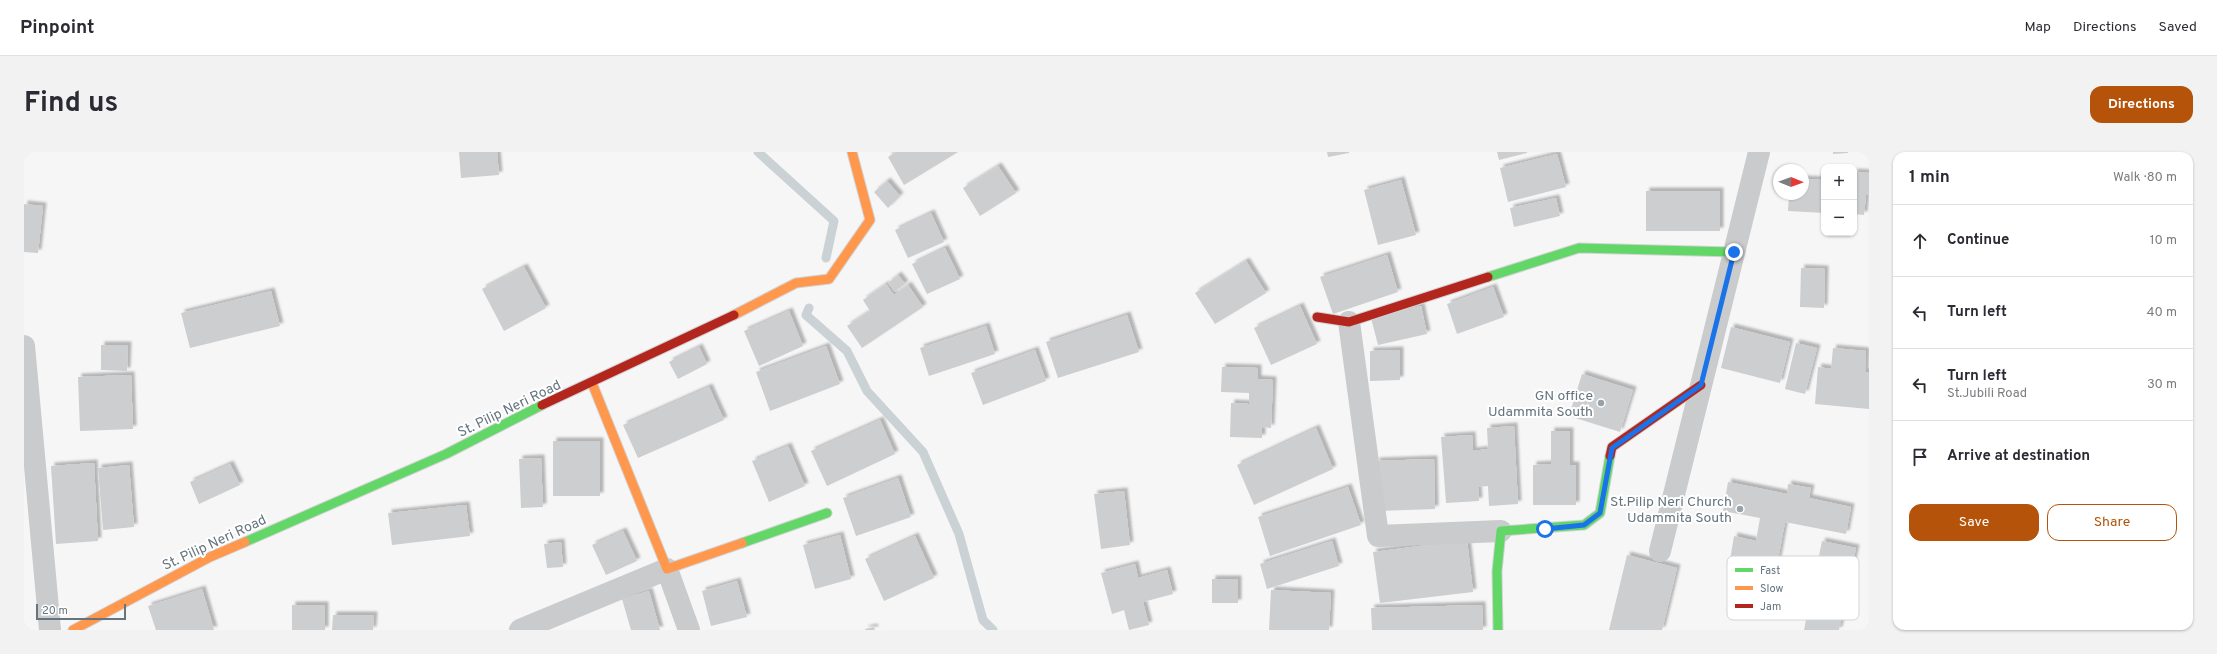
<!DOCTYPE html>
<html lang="en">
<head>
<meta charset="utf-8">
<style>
  :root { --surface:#fff; --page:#f2f2f3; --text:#2b2b33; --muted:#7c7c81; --line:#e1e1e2; --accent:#b45309 }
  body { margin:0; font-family:Overpass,sans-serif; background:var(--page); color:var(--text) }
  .controls { position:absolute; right:12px; top:12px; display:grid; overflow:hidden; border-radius:8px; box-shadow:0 1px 3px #0004 }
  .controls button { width:36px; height:36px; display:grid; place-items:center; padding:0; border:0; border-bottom:1px solid var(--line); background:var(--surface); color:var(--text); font:20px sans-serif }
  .compass { position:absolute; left:1749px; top:12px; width:36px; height:36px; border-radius:50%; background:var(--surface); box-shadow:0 1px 3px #0004; rotate:91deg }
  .scale { position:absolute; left:12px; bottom:10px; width:90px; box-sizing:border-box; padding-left:4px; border:2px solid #65747e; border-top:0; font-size:11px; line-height:14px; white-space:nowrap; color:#65747e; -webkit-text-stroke:3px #fff; paint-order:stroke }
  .stop { position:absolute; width:12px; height:12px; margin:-9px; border:3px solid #1a73e8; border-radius:50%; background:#fff }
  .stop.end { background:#1a73e8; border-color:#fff; box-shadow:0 1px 4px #0008 }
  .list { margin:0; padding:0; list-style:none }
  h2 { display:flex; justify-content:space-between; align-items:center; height:52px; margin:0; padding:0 16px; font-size:17px }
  h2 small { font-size:13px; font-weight:400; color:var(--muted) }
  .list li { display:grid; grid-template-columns:26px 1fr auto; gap:12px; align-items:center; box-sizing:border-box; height:72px; padding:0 16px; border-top:1px solid var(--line) }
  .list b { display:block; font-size:15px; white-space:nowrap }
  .list p { margin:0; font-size:13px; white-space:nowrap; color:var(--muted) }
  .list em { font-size:13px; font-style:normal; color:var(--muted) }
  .actions { display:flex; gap:8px; padding:12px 16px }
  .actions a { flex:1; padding:9px 0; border:1px solid var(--accent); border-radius:12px; text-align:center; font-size:14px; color:var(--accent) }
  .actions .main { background:var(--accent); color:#fff }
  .icon { flex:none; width:22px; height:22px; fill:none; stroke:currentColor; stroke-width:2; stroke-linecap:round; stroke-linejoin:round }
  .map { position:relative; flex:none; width:1845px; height:478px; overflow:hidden; border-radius:12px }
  header { display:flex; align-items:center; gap:24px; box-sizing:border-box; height:56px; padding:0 20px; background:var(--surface); border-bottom:1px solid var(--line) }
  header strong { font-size:19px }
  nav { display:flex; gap:22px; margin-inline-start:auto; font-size:14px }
  .intro { display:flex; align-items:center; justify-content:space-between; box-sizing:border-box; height:96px; padding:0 24px }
  h1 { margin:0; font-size:28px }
  .button { padding:10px 18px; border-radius:12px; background:var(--accent); color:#fff; font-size:14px; font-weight:700 }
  main { display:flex; gap:24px; padding:0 24px }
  aside { flex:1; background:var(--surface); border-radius:12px; box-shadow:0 1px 3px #0004 }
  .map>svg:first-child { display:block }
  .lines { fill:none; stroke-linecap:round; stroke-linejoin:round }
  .stream { stroke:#cbd2d5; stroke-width:9 }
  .building { fill:#cdced0; filter:url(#shadow) }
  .fast-casing { stroke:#d2d3d4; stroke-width:11 }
  .slow-casing { stroke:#d2d3d4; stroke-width:11 }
  .jam-casing { stroke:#d2d3d4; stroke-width:11 }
  .street { stroke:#c9cbcc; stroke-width:22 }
  .fast { stroke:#63d668; stroke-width:9 }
  .slow { stroke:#ff974d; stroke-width:9 }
  .jam { stroke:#b3261e; stroke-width:9 }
  .route { stroke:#1a73e8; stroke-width:5 }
  .poi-dot { fill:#98a2a8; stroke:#fff; stroke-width:1.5 }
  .labels { text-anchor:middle; stroke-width:4; stroke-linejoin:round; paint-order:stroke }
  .poi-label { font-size:14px; fill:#65747e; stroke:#fff; text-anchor:end }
  .street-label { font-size:14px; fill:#65747e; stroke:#fff }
  .key { fill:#fff; stroke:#d1d5d8; stroke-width:1 }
  .key-label { font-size:11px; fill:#65747e }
</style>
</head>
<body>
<header>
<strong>Pinpoint</strong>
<nav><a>Map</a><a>Directions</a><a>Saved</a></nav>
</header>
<div class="intro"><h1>Find us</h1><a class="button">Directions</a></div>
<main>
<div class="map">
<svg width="1845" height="478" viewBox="0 0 1845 478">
  <defs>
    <filter id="shadow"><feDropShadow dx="3.5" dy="-3.5" stdDeviation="1" flood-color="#0004"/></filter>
  </defs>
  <rect width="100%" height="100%" fill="#f6f6f6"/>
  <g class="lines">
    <path class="stream" d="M734 0 810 69 802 106
      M785 156 782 163 823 199 843 239 899 300 935 382 959 468 969 478"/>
  </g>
  <path class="building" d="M435 0H473L475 23 437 26Z
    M872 0H934L880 33 864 5Z
    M1303 0H1325V1L1304 5Z
    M1473 0H1503V1L1475 8Z
    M1809 0H1824V1L1809 2Z
    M1533 2 1542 35 1484 50 1476 16Z
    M974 14 992 41 956 64 939 36Z
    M1830 20 1845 21V43H1842L1840 63 1830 62Z
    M1779 27 1800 28V61L1764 59 1765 42H1779Z
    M1377 28 1392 83 1354 93 1340 38Z
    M863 29 876 44 864 56 850 40Z
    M1622 39H1696V79H1622Z
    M1532 46 1536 64 1490 75 1486 56Z
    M0 52 19 54 14 101 0 100Z
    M907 61 920 90 884 106 871 78Z
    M921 96 936 127 903 142 888 112Z
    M1363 103 1374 140 1309 162 1296 125Z
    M1222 109 1242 141 1191 172 1171 141Z
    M500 115 522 156 480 179 458 137Z
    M1777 116 1801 117 1800 156 1776 155Z
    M874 123 881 132 871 140 864 131Z
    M862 132 870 143 884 133 899 155 838 196 823 174 846 159 839 148Z
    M1469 135 1480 165 1433 182 1423 152Z
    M247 139 256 174 166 196 157 161Z
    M1276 154 1293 192 1247 213 1230 176Z
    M1397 154 1403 182 1354 193 1347 166Z
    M765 159 779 194 735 214 720 179Z
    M1103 163 1115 200 1034 226 1022 190Z
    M962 174 971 202 905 224 896 196Z
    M1707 175 1766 190 1756 231 1697 216Z
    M1772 191 1793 196 1781 242 1761 237Z
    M77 193H104L103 219 77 218Z
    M802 194 816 232 746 259 732 220Z
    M675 195 683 212 654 227 645 210Z
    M1809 196 1842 199 1841 220H1845V257L1791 252 1794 215 1807 217Z
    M1011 198 1022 229 959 253 947 221Z
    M1376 198V228L1346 229V199Z
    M1198 215 1234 216V227L1249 228 1247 276 1238 275V286L1206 285 1207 251 1225 252V241L1197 240Z
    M1558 222 1609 238 1596 280 1545 264Z
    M107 223 109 277 56 279 54 225Z
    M685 235 700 268 614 306 599 273Z
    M856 268 871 302 803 334 787 299Z
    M1490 274 1494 352 1465 354 1464 334 1454 335 1455 349 1422 351 1417 285 1448 283 1449 299 1464 297 1463 276Z
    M1292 276 1309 317 1230 353 1213 313Z
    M1527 279H1546V313H1552V353H1509V313L1527 312Z
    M529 289H576V344H529Z
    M764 294 781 334 745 350 728 309Z
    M517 306 519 355 497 356 495 307Z
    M1410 307 1411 357 1354 359 1352 309Z
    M70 311 74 389 32 392 27 314Z
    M206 312 216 333 175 352 166 330Z
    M105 313 110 375 79 378 74 316Z
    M874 326 887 365 832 384 819 346Z
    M1704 330 1763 342 1764 332 1787 336 1785 346 1827 355 1822 382 1761 370 1749 435 1727 432 1728 425 1704 420 1710 384 1732 389 1736 366 1699 359Z
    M1324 335 1337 373 1246 404 1234 365Z
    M1100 339 1106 393 1077 397 1070 342Z
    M442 353 446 384 368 393 364 361Z
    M599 379 613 409 582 423 568 393Z
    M816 383 827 427 791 437 779 393Z
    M891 384 910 426 860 449 841 407Z
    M1443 388 1449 440 1356 451 1349 400Z
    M1308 389 1315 414 1243 437 1236 412Z
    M1798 389 1832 396 1815 478H1780Z
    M537 390 539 415 523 416 520 392Z
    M1603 403 1653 416 1638 478H1585Z
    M1111 412 1114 426 1143 418 1149 442 1119 450 1125 473 1105 478 1100 458 1088 462 1077 421Z
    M1188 427H1214V451H1188Z
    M713 429 723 465 687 474 678 439Z
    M178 437 190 478H132L124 454Z
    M1247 438 1307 441 1305 478H1245Z
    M625 439 636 478H607L598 447Z
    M268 453H301V478H268Z
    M1458 453 1459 478H1348L1347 456Z
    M309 463H350L349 478H308Z
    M850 475 851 478H841V477Z"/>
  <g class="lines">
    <defs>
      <path id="fast" d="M1464 125 1555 96 1710 100
        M221 390 422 302 518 253
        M718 391 803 361
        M1474 478 1473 419 1477 379 1560 373 1576 361 1586 304"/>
      <path id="slow" d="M710 163 772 131 805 127 846 68 828 0
        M568 231 643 417 718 391
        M49 478 186 405 221 390"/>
      <path id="jam" d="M1293 165 1325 170 1464 125
        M518 253 710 163
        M1586 304 1588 295 1677 233"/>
    </defs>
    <use href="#fast" class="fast-casing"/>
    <use href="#slow" class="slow-casing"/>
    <use href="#jam" class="jam-casing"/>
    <path class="street" d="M1325 170 1354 384 1477 379
      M0 194 26 478
      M1636 399 1735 0
      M496 478 643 417 665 478"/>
    <use href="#fast" class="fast"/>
    <use href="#slow" class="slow"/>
    <use href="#jam" class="jam"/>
  </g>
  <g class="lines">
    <path class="route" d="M1521 377 1560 373 1576 361 1588 296 1677 233 1710 100"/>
  </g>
  <g class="poi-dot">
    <circle cx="1577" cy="251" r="4"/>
    <circle cx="1716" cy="357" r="4"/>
  </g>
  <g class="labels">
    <g class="poi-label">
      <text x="1569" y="248">GN office<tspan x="1569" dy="16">Udammita South</tspan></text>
      <text x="1708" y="354">St.Pilip Neri Church<tspan x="1708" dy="16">Udammita South</tspan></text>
    </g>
    <g class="street-label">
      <text transform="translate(485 256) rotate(-26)" y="5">St. Pilip Neri Road</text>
      <text transform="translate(190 390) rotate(-25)" y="5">St. Pilip Neri Road</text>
    </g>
  </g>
  <rect x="1703" y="404" width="132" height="64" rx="6" class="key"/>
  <rect x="1711" y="416" width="18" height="4" fill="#63d668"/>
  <rect x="1711" y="434" width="18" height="4" fill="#ff974d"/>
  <rect x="1711" y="452" width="18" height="4" fill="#b3261e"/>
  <g class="key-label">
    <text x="1736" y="422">Fast</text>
    <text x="1736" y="440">Slow</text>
    <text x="1736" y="458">Jam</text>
  </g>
</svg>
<div class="controls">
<button>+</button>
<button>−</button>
</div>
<svg class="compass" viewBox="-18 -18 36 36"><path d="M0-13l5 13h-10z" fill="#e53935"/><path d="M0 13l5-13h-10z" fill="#7c7c81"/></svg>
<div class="scale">20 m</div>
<div class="stop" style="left:1521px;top:377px"></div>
<div class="stop end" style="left:1710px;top:100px"></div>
</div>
<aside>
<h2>1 min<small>Walk · 80 m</small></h2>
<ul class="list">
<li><svg class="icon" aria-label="ahead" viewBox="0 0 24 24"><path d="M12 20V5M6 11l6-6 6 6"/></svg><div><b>Continue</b></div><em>10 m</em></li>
<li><svg class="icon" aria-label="left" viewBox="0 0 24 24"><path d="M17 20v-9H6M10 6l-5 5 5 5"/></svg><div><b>Turn left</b></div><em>40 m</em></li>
<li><svg class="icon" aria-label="left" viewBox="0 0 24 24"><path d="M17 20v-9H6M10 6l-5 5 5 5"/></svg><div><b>Turn left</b><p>St.Jubili Road</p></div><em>30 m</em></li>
<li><svg class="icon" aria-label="arrive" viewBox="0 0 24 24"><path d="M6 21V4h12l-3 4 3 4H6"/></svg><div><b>Arrive at destination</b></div></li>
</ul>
<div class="actions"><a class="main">Save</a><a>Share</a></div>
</aside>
</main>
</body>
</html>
